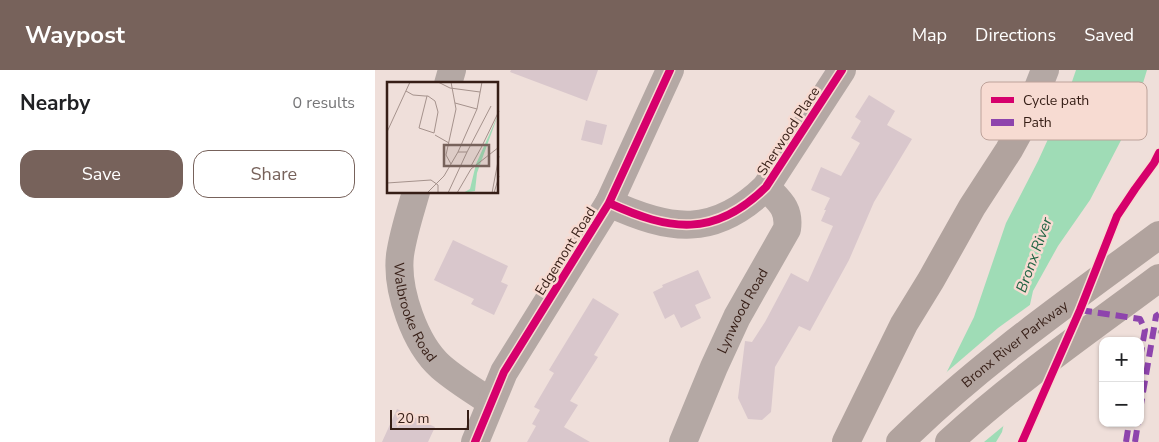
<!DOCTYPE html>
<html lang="en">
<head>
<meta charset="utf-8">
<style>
  :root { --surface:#fff; --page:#f6f6f6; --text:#202124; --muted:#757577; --line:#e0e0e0; --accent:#77625b }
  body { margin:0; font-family:"Nunito Sans",sans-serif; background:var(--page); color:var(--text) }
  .controls { position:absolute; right:15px; bottom:15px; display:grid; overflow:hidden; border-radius:10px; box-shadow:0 1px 4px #0004 }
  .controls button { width:45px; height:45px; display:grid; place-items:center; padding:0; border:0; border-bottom:1px solid var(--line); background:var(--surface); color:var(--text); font:25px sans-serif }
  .scale { position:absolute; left:15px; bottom:12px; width:79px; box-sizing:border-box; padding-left:5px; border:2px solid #361e16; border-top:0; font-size:14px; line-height:18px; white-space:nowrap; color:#361e16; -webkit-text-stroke:4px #f7dbd2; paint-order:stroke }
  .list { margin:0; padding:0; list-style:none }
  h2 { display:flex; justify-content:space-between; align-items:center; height:65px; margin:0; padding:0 20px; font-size:21px }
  h2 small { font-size:16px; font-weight:400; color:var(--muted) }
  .actions { display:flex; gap:10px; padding:15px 20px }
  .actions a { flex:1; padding:11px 0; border:1px solid var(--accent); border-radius:15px; text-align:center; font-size:18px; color:var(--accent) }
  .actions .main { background:var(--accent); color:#fff }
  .map { position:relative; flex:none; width:784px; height:372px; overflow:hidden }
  header { display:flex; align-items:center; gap:30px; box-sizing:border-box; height:70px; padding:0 25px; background:var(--accent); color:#fff }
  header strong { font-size:24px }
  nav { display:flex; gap:28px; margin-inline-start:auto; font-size:18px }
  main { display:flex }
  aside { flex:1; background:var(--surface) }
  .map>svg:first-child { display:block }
  .water { fill:#9fdcb6 }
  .pier { fill:#efdfda }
  .building { fill:#d9c7cc }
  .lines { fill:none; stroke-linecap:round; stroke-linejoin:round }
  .path { stroke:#aa9f9c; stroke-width:3; stroke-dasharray:2.5 4; stroke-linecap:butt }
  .minor { stroke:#b4a8a4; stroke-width:28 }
  .tertiary { stroke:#b4a8a4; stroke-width:28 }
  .trunk { stroke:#b1a39e; stroke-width:28 }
  .quiet { stroke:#8e44ad; stroke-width:6; stroke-dasharray:12 6; stroke-linecap:butt }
  .cycleway-casing { stroke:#f7dbd2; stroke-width:11 }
  .cycleway { stroke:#d6006c; stroke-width:8 }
  .labels { text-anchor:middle; stroke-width:5; stroke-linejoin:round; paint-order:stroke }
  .street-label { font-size:14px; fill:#361e16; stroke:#f7dbd2 }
  .water-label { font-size:15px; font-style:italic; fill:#206443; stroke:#f7dbd2 }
  .inset-road { fill:none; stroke:#a5928c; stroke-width:1 }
  .view { fill:#77625b; fill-opacity:0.15; stroke:#77625b; stroke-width:2.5 }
  .inset-edge { fill:none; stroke:#361e16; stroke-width:2.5 }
  .key { fill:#f7dbd2; stroke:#bda29a; stroke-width:1 }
  .key-label { font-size:14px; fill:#361e16 }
</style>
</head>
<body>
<header>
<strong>Waypost</strong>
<nav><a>Map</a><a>Directions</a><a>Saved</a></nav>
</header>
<main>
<aside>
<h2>Nearby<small>0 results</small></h2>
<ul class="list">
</ul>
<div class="actions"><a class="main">Save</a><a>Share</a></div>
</aside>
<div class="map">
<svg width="784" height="372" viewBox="0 0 784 372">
  <rect width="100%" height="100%" fill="#efdfda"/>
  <path class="water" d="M701 0H772L757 49 715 130 683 176 658 221 627 362 621 372H543L555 336 599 247 631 153 663 91 690 32Z"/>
  <path class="pier" d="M659 232 632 353 609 372H540L552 335 567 306 623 258Z"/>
  <path class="building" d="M136 0H223L212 31 135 2Z
    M494 25 520 41 512 55 537 69 499 132 474 190 435 261 424 256 400 297 396 342 387 350 373 349 363 328 370 271 377 272 390 252 416 203 433 212 458 156 446 151 451 140H449L455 128 436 120 446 97 466 106 485 73 476 68 486 51 480 47Z
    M211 50 232 55 227 75 206 70Z
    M78 170 133 196 126 212 133 215 119 245 96 234 99 229 59 210Z
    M323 200 336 228 320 235 326 248 306 258 299 244 290 249 278 222 288 217 287 215Z
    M218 228 244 244 219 285 223 287 195 331 203 335 189 357 215 372H152L161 356 157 354 165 340 159 337 179 303 174 300Z
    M22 339 60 357 53 372H7Z"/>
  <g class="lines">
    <path class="path" d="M770 260 784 262"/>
    <g class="minor">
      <path d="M73 14 77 0"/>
      <path id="s1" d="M41 122C35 143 28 164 25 185 21 220 40 274 66 297 81 310 99 321 116 332"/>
      <path d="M234 133C295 161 339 168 391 117L467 0"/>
      <path d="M100 372 129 302 234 133 295 0"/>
      <path id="s2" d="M308 372 339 297 362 247 412 159C415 138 404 131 391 117"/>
    </g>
    <path class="tertiary" d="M650 51 670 0"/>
    <g class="trunk">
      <path d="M471 372 529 254 556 210 597 137 634 80 650 51"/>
      <path id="s3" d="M525 372C604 294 695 231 784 165"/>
      <path d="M574 372C639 312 713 261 784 208"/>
    </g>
    <path class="quiet" d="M705 240 765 249 770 260 765 288
      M765 340 781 246 784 244
      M751 372 754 353
      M760 372 763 353"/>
    <defs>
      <path id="cycleway" d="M234 133C295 161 339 168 391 117L467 0
        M100 372 129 302 234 133 295 0
        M647 372 705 240 742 146 760 119 779 93 784 83"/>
    </defs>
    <use href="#cycleway" class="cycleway-casing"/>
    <use href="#cycleway" class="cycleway"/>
  </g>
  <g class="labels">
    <g class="street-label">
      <text transform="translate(413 61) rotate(-57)" y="5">Sherwood Place</text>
      <text transform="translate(190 181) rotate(-58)" y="5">Edgemont Road</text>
      <text dy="5" stroke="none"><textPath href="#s1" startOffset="125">Walbrooke Road</textPath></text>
      <text dy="5" stroke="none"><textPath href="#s2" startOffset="144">Lynwood Road</textPath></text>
      <text dy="5" stroke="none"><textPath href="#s3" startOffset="151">Bronx River Parkway</textPath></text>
    </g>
    <g class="water-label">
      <text transform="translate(659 185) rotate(-70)" y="5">Bronx River</text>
    </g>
  </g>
  <g transform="translate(12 12)">
    <rect width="111" height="111" fill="#efdfda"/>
    <path d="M111 33 90 91 88 109 76 111 83 107 89 82Z" fill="#9fdcb6"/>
    <path class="inset-road" d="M51 0 63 6 93 10M64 0 69 27 59 73 64 82M19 9 26 13 38 14H41L48 19 51 30 47 51 32 46 40 14M68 21 90 27M0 50 23 0M48 53 62 61M94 66 112 29M71 70H80L104 24M84 84 94 66M0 101 44 98 51 103V111M40 111 57 94 71 70 90 27 95 0M61 111 80 70M70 111 84 87 112 65M105 111 112 74M107 111 112 94"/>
    <path class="view" d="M57 63H102V84H57Z"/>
    <rect width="111" height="111" class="inset-edge"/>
  </g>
  <rect x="606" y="12" width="166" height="58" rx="8" class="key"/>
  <rect x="616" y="27" width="23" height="6" fill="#d6006c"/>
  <rect x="616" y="49" width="23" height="7" fill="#8e44ad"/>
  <g class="key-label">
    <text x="648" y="35">Cycle path</text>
    <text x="648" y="57">Path</text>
  </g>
</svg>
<div class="controls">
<button>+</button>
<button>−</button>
</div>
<div class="scale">20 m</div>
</div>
</main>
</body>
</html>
